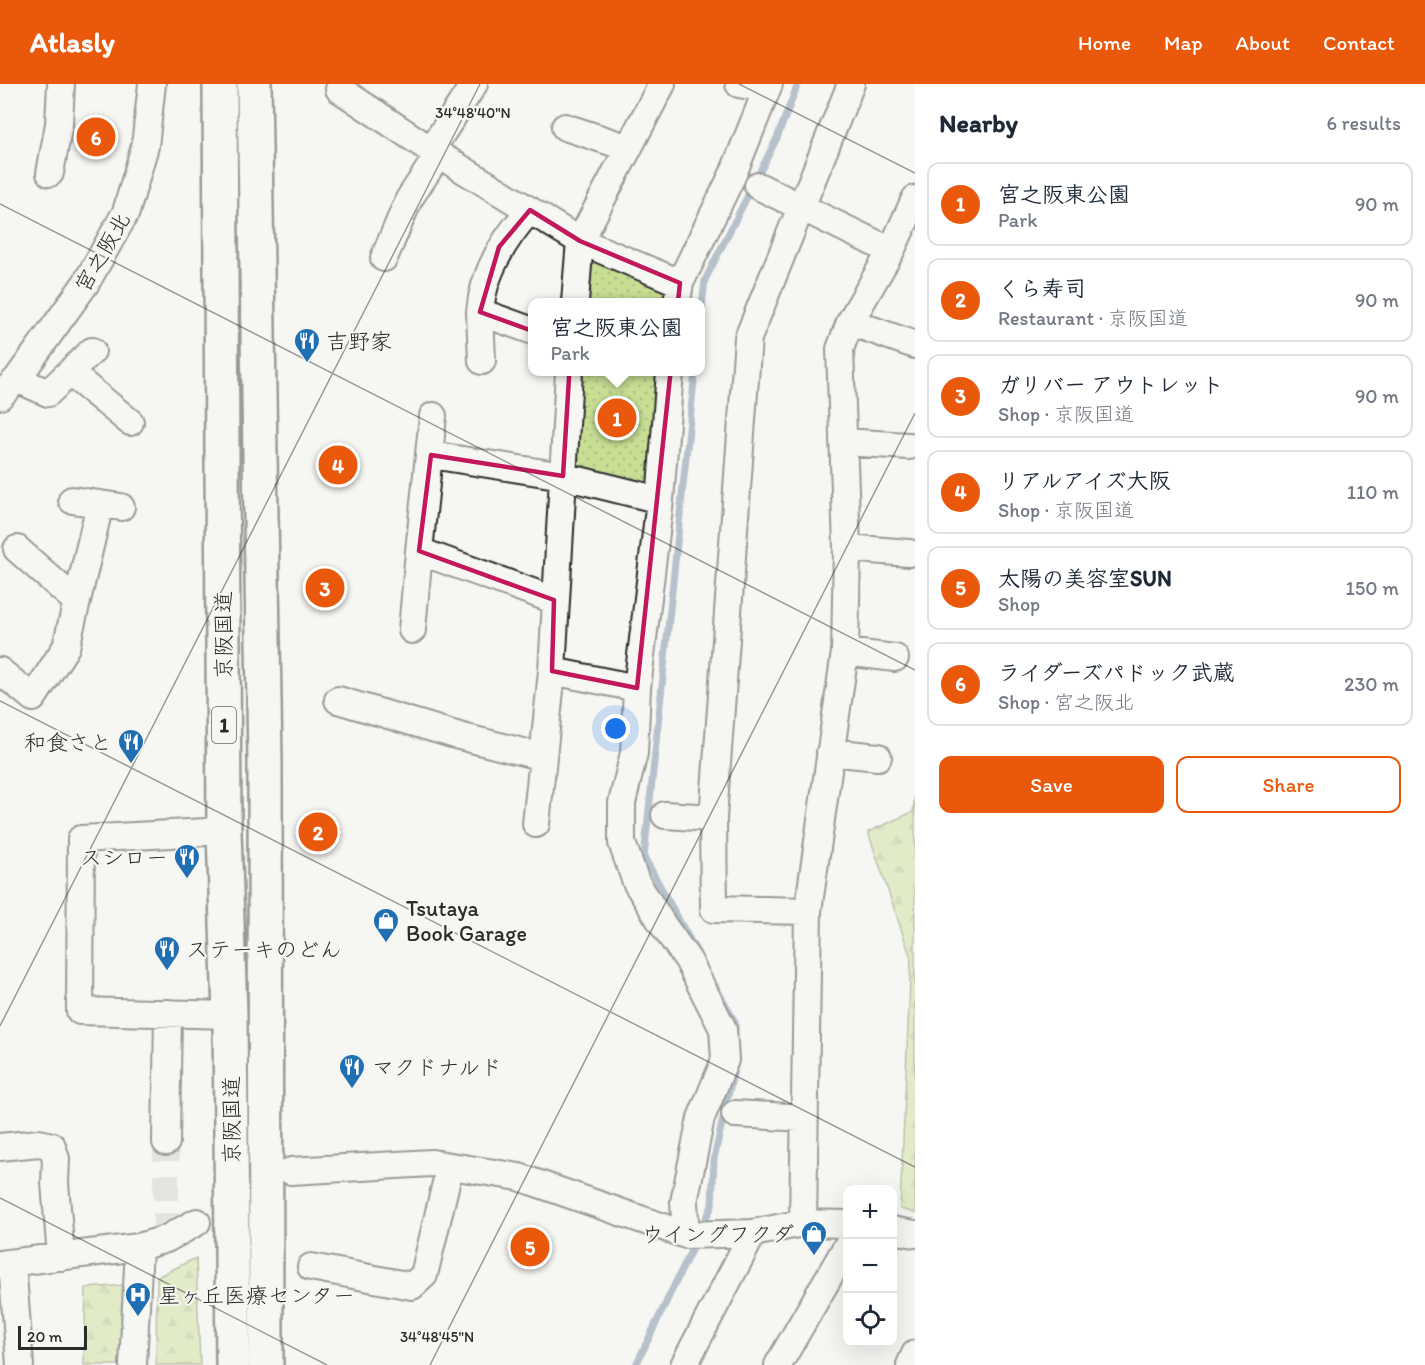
<!DOCTYPE html>
<html lang="en">
<head>
<meta charset="utf-8">
<style>
  :root { --surface:#fff; --page:#f6f6f7; --text:#1f2937; --muted:#747a83; --line:#e0e1e3; --accent:#ea580c }
  body { margin:0; font-family:Itim,"Klee One",sans-serif; background:var(--page); color:var(--text) }
  .controls { position:absolute; right:18px; bottom:18px; display:grid; overflow:hidden; border-radius:12px; box-shadow:0 6px 24px #0002 }
  .controls button { width:54px; height:54px; display:grid; place-items:center; padding:0; border:0; border-bottom:2px solid var(--line); background:var(--surface); color:var(--text); font:30px sans-serif }
  .scale { position:absolute; left:18px; bottom:15px; width:69px; box-sizing:border-box; padding-left:6px; border:3px solid #2b2b2b; border-top:0; font-size:16px; line-height:21px; white-space:nowrap; color:#2b2b2b; -webkit-text-stroke:4px #f6f6f2; paint-order:stroke }
  .you { position:absolute; left:616px; top:645px; width:21px; height:21px; margin:-15px; border:4px solid #fff; border-radius:50%; background:#1a73e8; box-shadow:0 0 0 9px #1a73e833 }
  .badge { display:grid; place-items:center; width:39px; height:39px; border-radius:50%; background:var(--accent); color:#fff; font-size:20px; font-weight:700 }
  .pin { position:absolute; translate:-50% -50%; border:3px solid #fff; box-shadow:0 2px 6px #0006 }
  .popup { position:absolute; left:528px; top:214px; width:177px; height:78px; box-sizing:border-box; display:grid; place-content:center; border-radius:12px; background:var(--surface); filter:drop-shadow(0 2px 4px #0005); font-size:20px; white-space:nowrap; color:var(--muted) }
  .popup b { font-size:22px; color:var(--text) }
  .popup::after { content:''; position:absolute; left:50%; top:100%; margin-left:-12px; border:12px solid transparent; border-top-color:var(--surface) }
  .list { margin:0; padding:0; list-style:none }
  h2 { display:flex; justify-content:space-between; align-items:center; height:78px; margin:0; padding:0 24px; font-size:26px }
  h2 small { font-size:20px; font-weight:400; color:var(--muted) }
  .list li { display:grid; grid-template-columns:39px 1fr auto; gap:18px; align-items:center; box-sizing:border-box; height:84px; margin:0 12px 12px; padding:0 12px; border:2px solid var(--line); border-radius:12px }
  .list b { display:block; font-size:22px; white-space:nowrap }
  .list p { margin:0; font-size:20px; white-space:nowrap; color:var(--muted) }
  .list em { font-size:20px; font-style:normal; color:var(--muted) }
  .actions { display:flex; gap:12px; padding:18px 24px }
  .actions a { flex:1; padding:14px 0; border:2px solid var(--accent); border-radius:12px; text-align:center; font-size:21px; color:var(--accent) }
  .actions .main { background:var(--accent); color:#fff }
  .icon { flex:none; width:33px; height:33px; fill:none; stroke:currentColor; stroke-width:2; stroke-linecap:round; stroke-linejoin:round }
  .map { position:relative; flex:none; width:915px; height:1281px; overflow:hidden }
  header { display:flex; align-items:center; gap:36px; box-sizing:border-box; height:84px; padding:0 30px; background:var(--accent); color:#fff }
  header strong { font-size:28px }
  nav { display:flex; gap:33px; margin-inline-start:auto; font-size:21px }
  main { display:flex }
  aside { flex:1; background:var(--surface) }
  .map>svg:first-child { display:block }
  .forest { fill:url(#forest-firs); stroke:#79845f; stroke-width:1.5 }
  .park { fill:url(#park-dots); stroke:#79845f; stroke-width:1.5 }
  .lines { fill:none; stroke-linecap:round; stroke-linejoin:round }
  .stream { stroke:#68829d; stroke-width:7 }
  .minor-tunnel { stroke:#cdcdca; stroke-width:26; stroke-dasharray:26 13; stroke-linecap:butt }
  .minor-casing { stroke:#2b2b2b; stroke-width:30 }
  .highway-casing { stroke:#2b2b2b; stroke-width:38 }
  .minor { stroke:#f6f6f2; stroke-width:26 }
  .highway { stroke:#f6f6f2; stroke-width:33 }
  .marked { fill:none; stroke:#c2185b; stroke-width:4.5; stroke-linejoin:round }
  .ticks { fill:none; stroke:#2b2b2b; stroke-width:1.5; stroke-opacity:0.45 }
  .labels { text-anchor:middle; stroke-width:4.5; stroke-linejoin:round; paint-order:stroke }
  .shield { fill:#f6f6f2; stroke:#686867; stroke-width:1.5 }
  .shield-label { font-size:21px; font-weight:bold; fill:#2b2b2b }
  .street-label { font-size:22px; fill:#2b2b2b; stroke:#f6f6f2 }
  .poi-label { font-size:22px; fill:#2b2b2b; stroke:#f6f6f2; text-anchor:start }
  .ticks-label { font-size:15px; text-anchor:middle; fill:#2b2b2b; stroke:#f6f6f2; stroke-width:4.5; stroke-linejoin:round; paint-order:stroke }
</style>
</head>
<body>
<header>
<strong>Atlasly</strong>
<nav><a>Home</a><a>Map</a><a>About</a><a>Contact</a></nav>
</header>
<main>
<div class="map">
<svg width="915" height="1281" viewBox="0 0 915 1281">
  <defs>
    <pattern id="forest-firs" width="22" height="20" patternUnits="userSpaceOnUse" patternTransform="scale(1.5)"><rect width="22" height="20" fill="#c7de93"/><path d="M5 1l3.5 6h-7zM16 11l3.5 6h-7z" fill="#abbf7f"/></pattern>
    <pattern id="park-dots" width="8" height="8" patternUnits="userSpaceOnUse" patternTransform="scale(1.5)"><rect width="8" height="8" fill="#c7de93"/><path d="M2 2h.1M6 6h.1" fill="none" stroke="#abbf7f" stroke-width="1.8" stroke-linecap="round"/></pattern>
  </defs>
  <rect width="100%" height="100%" fill="#f6f6f2"/>
  <filter id="ink" filterUnits="userSpaceOnUse"><feTurbulence type="fractalNoise" baseFrequency=".0167" numOctaves="2"/><feDisplacementMap in="SourceGraphic" scale="12" xChannelSelector="R" yChannelSelector="G"/><feConvolveMatrix kernelMatrix="1 2 1 2 8 2 1 2 1" color-interpolation-filters="sRGB"/></filter>
  <g filter="url(#ink)">
    <path class="forest" d="M915 708V1129L900 1125 911 874 868 748 913 728Z
      M196 1174 200 1281H156L157 1193Z
      M127 1201 124 1281H84L86 1204Z"/>
    <path class="park" d="M591 171 668 203 667 218H585Z
      M576 288H662L655 408 571 386Z"/>
    <g class="lines">
      <path class="stream" d="M701 232 705 196 777 54 798 0
        M695 288 644 773 696 867
        M713 898 735 938V950
        M700 1146 712 1122 714 1075 734 985
        M636 1281 696 1156"/>
      <path class="minor-tunnel" d="M166 1155V1058"/>
      <defs>
        <path id="minor" d="M342 0 339 5 431 66 580 157 680 199
          M739 0 767 5
          M565 43 629 64
          M431 66 474 0
          M50 89 59 40 61 0
          M758 102 891 167
          M530 126C504 155 483 188 480 228L533 247
          M384 174 409 115 439 70
          M575 218 580 157 662 0
          M677 218 680 199 733 90 769 0
          M480 228 482 277
          M850 238 915 261
          M670 288 660 416 637 604 634 669 622 719V759L636 798 663 841 688 876 723 945 725 976 701 1034 684 1118 686 1151
          M70 289 130 338
          M17 295 48 309 92 267
          M0 312 17 295 86 199 126 128 145 62 152 0
          M433 332 419 467 554 516
          M843 358 909 362
          M431 371 563 392 660 416
          M72 416 121 423
          M847 464 909 469
          M17 465 77 518
          M412 546 419 467
          M845 568 895 574
          M0 587 33 614 66 563 100 420
          M552 587 637 604
          M338 616 459 652 543 673
          M830 668 878 673
          M665 731 713 734
          M536 740 552 587 569 288
          M224 747 81 755 80 927 230 931
          M808 827 714 825 713 734 748 254 851 0
          M735 1030 805 1034
          M166 1058 168 929
          M0 1063 39 1059 52 1062 56 1075 55 1099 61 1173
          M291 1087 432 1079 519 1093 686 1151 753 1149 803 1139 848 1140
          M803 1139 808 827 845 568 847 464 840 265 850 238 891 167 915 115
          M892 1146 915 1150
          M12 1179 20 1281
          M0 1180 139 1163 166 1155 197 1138
          M311 1183 412 1202 424 1191 450 1082
          M133 1281 139 1163
          M684 1281 753 1149
          M778 1281 848 1160
          M910 1281 915 1270"/>
        <path id="highway" d="M220 0 224 747 230 931 233 1281
          M254 0 265 678 266 1281"/>
      </defs>
      <use href="#minor" class="minor-casing"/>
      <use href="#highway" class="highway-casing"/>
      <use href="#minor" class="minor"/>
      <use href="#highway" class="highway"/>
    </g>
  </g>
  <path d="M0 0H915V1281H0ZM530 126 580 157 680 199 637 604 552 587 554 516 419 467 431 371 563 392 571 261 480 228 499 163Z" fill="#f6f6f2" fill-opacity=".55" fill-rule="evenodd"/>
  <path class="marked" d="M530 126 580 157 680 199 637 604 552 587 554 516 419 467 431 371 563 392 571 261 480 228 499 163Z"/>
  <path class="ticks" d="M739 0 915 89M0 120 915 586M0 617 915 1083M0 942 480 0M0 1114 327 1281M430 1281 915 329"/>
  <defs>
    <symbol id="restaurant-pin" viewBox="-11 -11 22 30"><path d="M0 17L-7.5 6A9.5 9.5 0 1 1 7.5 6Z" fill="#1f6fb2" stroke="#f6f6f2"/><path d="M-5-6h1v4h1v-4h1v4h1v-4h1v5L-1.5 .5V6h-2V.5L-5-1ZM5-6V6H3V1.5H1.5Q1.5-4 5-6Z" fill="#fff"/></symbol>
    <symbol id="shop-pin" viewBox="-11 -11 22 30"><path d="M0 17L-7.5 6A9.5 9.5 0 1 1 7.5 6Z" fill="#1f6fb2" stroke="#f6f6f2"/><path d="M-5-2.5h2.3a2.7 3.5 0 0 1 5.4 0H5L5.5 6h-11ZM-1.5-2.5h3a1.5 2.3 0 0 0-3 0Z" fill="#fff"/></symbol>
    <symbol id="hospital-pin" viewBox="-11 -11 22 30"><path d="M0 17L-7.5 6A9.5 9.5 0 1 1 7.5 6Z" fill="#1f6fb2" stroke="#f6f6f2"/><path d="M-5-5h3v3.5h4V-5h3V5h-3V1.5h-4V5h-3Z" fill="#fff"/></symbol>
  </defs>
  <g fill-rule="evenodd">
    <use href="#restaurant-pin" x="292" y="242" width="30" height="40"/>
    <use href="#restaurant-pin" x="116" y="643" width="30" height="40"/>
    <use href="#restaurant-pin" x="172" y="758" width="30" height="40"/>
    <use href="#shop-pin" x="371" y="822" width="30" height="40"/>
    <use href="#restaurant-pin" x="152" y="850" width="30" height="40"/>
    <use href="#restaurant-pin" x="337" y="968" width="30" height="40"/>
    <use href="#shop-pin" x="799" y="1135" width="30" height="40"/>
    <use href="#hospital-pin" x="123" y="1196" width="30" height="40"/>
  </g>
  <g class="labels">
    <rect class="shield" x="212" y="623" width="24" height="36" rx="4.5"/>
    <g class="shield-label">
      <text x="224" y="648">1</text>
    </g>
    <g class="street-label">
      <text transform="translate(102 168) rotate(-60)" y="8">宮之阪北</text>
      <text transform="translate(223 551) rotate(-90)" y="8">京阪国道</text>
      <text transform="translate(231 1036) rotate(-90)" y="8">京阪国道</text>
    </g>
    <g class="poi-label">
      <text x="326" y="265">吉野家</text>
      <text x="112" y="666" text-anchor="end">和食さと</text>
      <text x="168" y="781" text-anchor="end">スシロー</text>
      <text x="406" y="832">Tsutaya<tspan x="406" dy="25">Book Garage</tspan></text>
      <text x="186" y="873">ステーキのどん</text>
      <text x="372" y="991">マクドナルド</text>
      <text x="794" y="1158" text-anchor="end">ウイングフクダ</text>
      <text x="158" y="1219">星ヶ丘医療センター</text>
    </g>
  </g>
  <g class="ticks-label">
    <text x="473" y="34">34°48'40"N</text>
    <text x="437" y="1258">34°48'45"N</text>
  </g>
</svg>
<div class="controls">
<button>+</button>
<button>−</button>
<button><svg class="icon" aria-label="locate" viewBox="0 0 24 24"><circle cx="12" cy="12" r="6"/><path d="M12 2v4M12 18v4M2 12h4M18 12h4"/></svg></button>
</div>
<div class="scale">20 m</div>
<div class="you"></div>
<div class="pin badge" style="left:617px;top:334px">1</div>
<div class="popup"><b>宮之阪東公園</b>Park</div>
<div class="pin badge" style="left:318px;top:748px">2</div>
<div class="pin badge" style="left:325px;top:504px">3</div>
<div class="pin badge" style="left:338px;top:381px">4</div>
<div class="pin badge" style="left:530px;top:1163px">5</div>
<div class="pin badge" style="left:96px;top:53px">6</div>
</div>
<aside>
<h2>Nearby<small>6 results</small></h2>
<ul class="list">
<li><span class="badge">1</span><div><b>宮之阪東公園</b><p>Park</p></div><em>90 m</em></li>
<li><span class="badge">2</span><div><b>くら寿司</b><p>Restaurant · 京阪国道</p></div><em>90 m</em></li>
<li><span class="badge">3</span><div><b>ガリバー アウトレット</b><p>Shop · 京阪国道</p></div><em>90 m</em></li>
<li><span class="badge">4</span><div><b>リアルアイズ大阪</b><p>Shop · 京阪国道</p></div><em>110 m</em></li>
<li><span class="badge">5</span><div><b>太陽の美容室SUN</b><p>Shop</p></div><em>150 m</em></li>
<li><span class="badge">6</span><div><b>ライダーズパドック武蔵</b><p>Shop · 宮之阪北</p></div><em>230 m</em></li>
</ul>
<div class="actions"><a class="main">Save</a><a>Share</a></div>
</aside>
</main>
</body>
</html>
